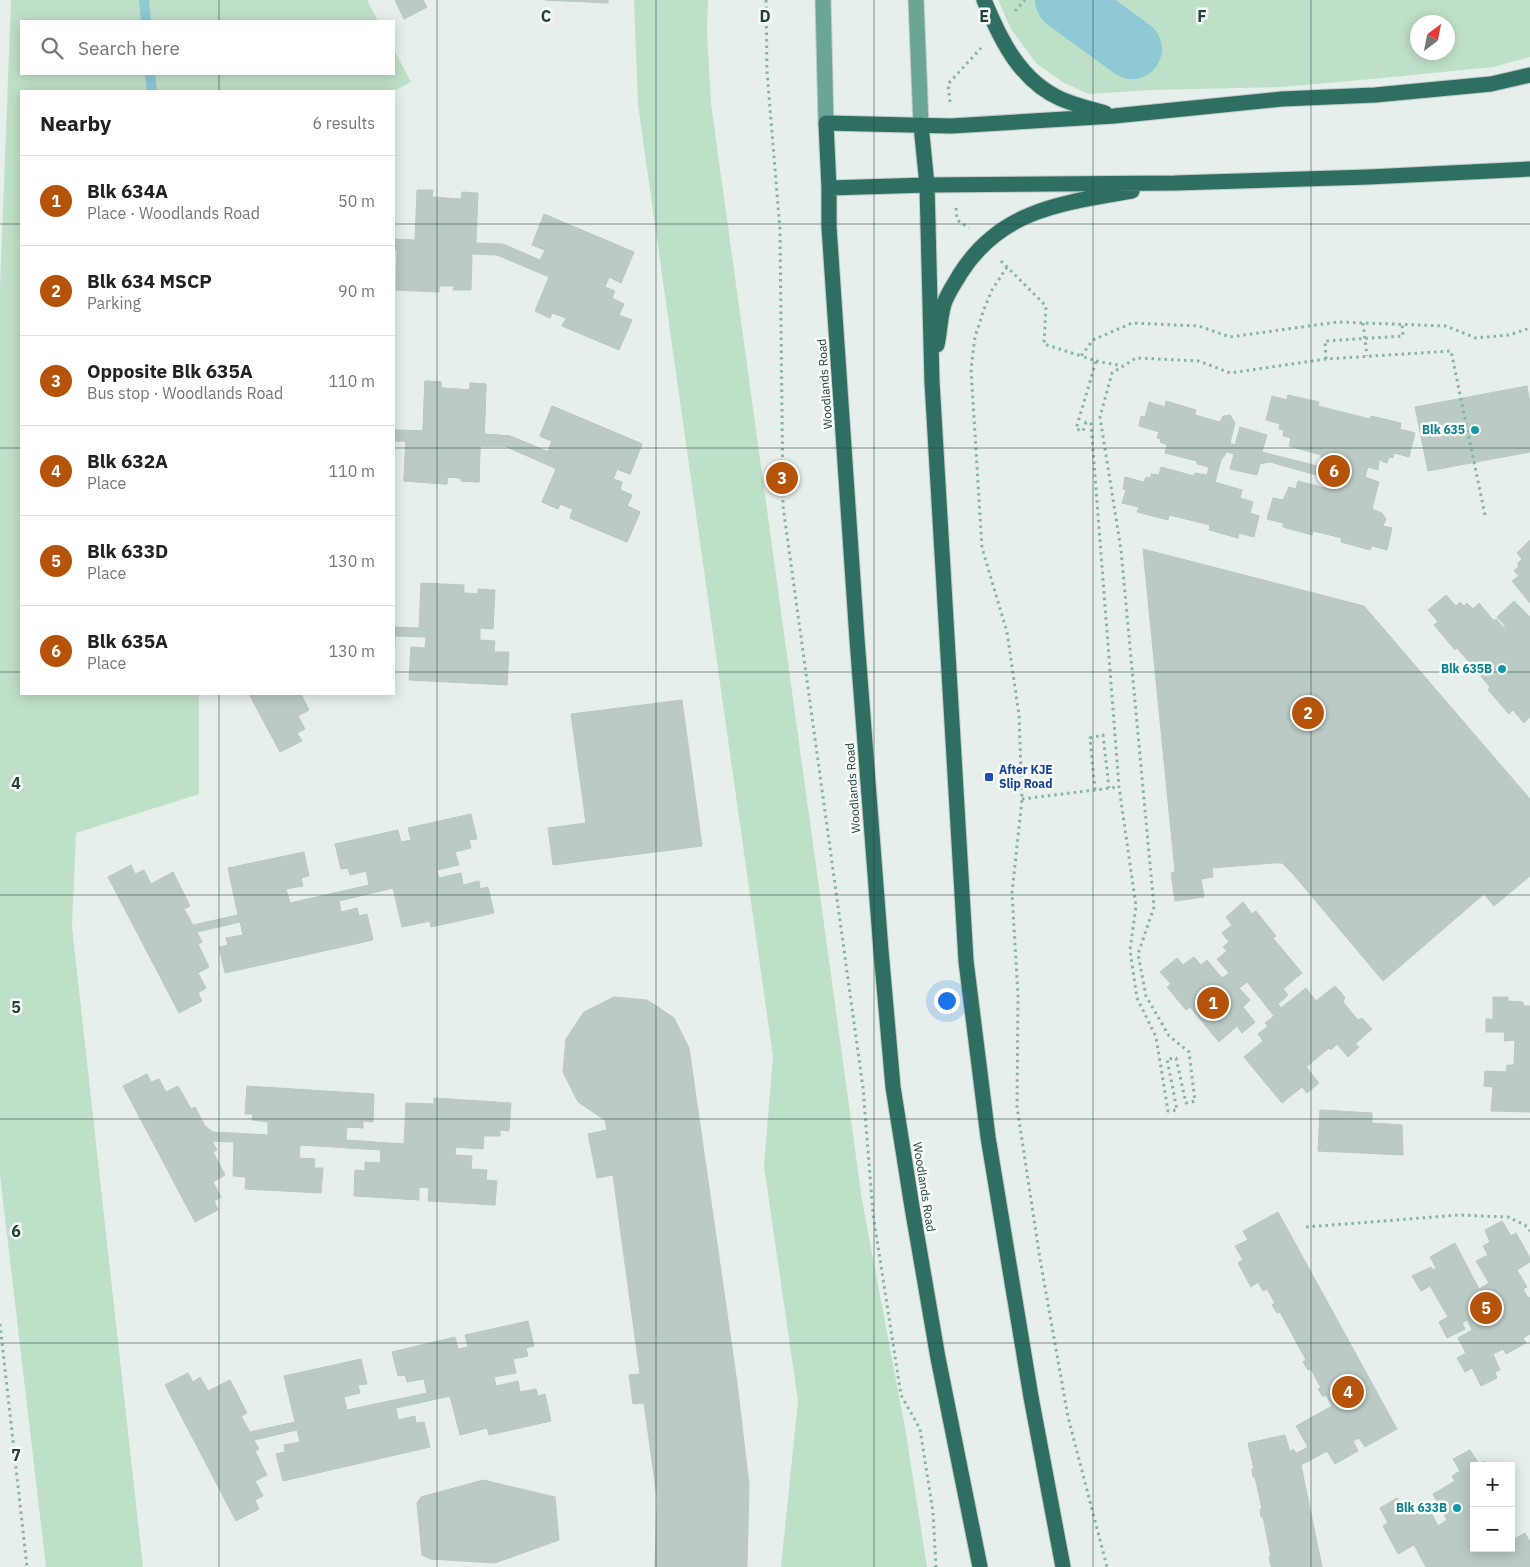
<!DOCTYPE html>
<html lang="en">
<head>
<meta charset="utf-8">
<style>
  :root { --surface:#fff; --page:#f6f6f6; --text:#222; --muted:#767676; --line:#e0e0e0; --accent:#b45309 }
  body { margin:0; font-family:"IBM Plex Sans",sans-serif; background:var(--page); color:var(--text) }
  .controls { position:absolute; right:15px; bottom:15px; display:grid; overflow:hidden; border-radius:0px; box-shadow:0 2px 12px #0003 }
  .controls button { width:45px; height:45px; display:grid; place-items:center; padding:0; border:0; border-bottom:1px solid var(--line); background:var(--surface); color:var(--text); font:25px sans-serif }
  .compass { position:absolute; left:1410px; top:15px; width:45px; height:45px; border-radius:50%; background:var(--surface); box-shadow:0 2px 12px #0003; rotate:32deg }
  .you { position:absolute; left:946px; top:1000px; width:18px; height:18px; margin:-12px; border:4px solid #fff; border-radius:50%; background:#1a73e8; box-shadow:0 0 0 8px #1a73e833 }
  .badge { display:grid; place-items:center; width:32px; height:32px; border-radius:50%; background:var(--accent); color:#fff; font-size:16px; font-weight:700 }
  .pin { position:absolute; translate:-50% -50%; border:2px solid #fff; box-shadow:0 1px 5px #0006 }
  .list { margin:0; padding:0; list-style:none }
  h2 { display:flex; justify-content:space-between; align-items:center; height:65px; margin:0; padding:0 20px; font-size:21px }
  h2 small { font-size:16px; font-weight:400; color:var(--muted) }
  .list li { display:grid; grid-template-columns:32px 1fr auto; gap:15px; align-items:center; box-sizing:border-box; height:90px; padding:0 20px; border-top:1px solid var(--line) }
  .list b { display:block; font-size:19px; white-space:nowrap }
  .list p { margin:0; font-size:16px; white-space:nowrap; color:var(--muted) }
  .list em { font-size:16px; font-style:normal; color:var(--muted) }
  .icon { flex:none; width:28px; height:28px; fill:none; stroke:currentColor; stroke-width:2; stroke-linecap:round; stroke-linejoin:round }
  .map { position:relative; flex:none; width:1530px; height:1567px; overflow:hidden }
  .search { position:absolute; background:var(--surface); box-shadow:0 2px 12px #0003; left:20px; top:20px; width:375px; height:55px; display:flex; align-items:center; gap:12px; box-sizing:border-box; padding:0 18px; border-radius:0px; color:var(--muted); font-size:19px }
  .panel { position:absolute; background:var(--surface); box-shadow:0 2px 12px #0003; left:20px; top:90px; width:375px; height:605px; border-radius:0px }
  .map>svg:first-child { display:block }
  .green { fill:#bfe0c8; fill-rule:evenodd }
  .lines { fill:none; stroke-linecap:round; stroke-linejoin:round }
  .stream { stroke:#8ec9d4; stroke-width:10 }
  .river { stroke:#8ec9d4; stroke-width:60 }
  .building { fill:#bbcac4; stroke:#b8c9c2 }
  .primary-casing { stroke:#c2cac8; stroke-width:17 }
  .highway-casing { stroke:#c2cac8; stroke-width:17 }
  .path { stroke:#86b3a5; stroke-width:3; stroke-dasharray:2.5 4; stroke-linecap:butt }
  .primary { stroke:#6aa596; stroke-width:15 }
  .highway { stroke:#2f6f62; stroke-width:15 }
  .path-bridge { stroke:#86b3a5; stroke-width:3; stroke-dasharray:2.5 4; stroke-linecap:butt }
  .grid { fill:none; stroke:#24423a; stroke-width:1; stroke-opacity:0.55 }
  .culture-dot { fill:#0f9aa8; stroke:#f7fbf9; stroke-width:2 }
  .transit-dot { fill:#1a4fb4; stroke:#f7fbf9; stroke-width:2 }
  .labels { text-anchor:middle; stroke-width:5; stroke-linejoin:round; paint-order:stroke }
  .street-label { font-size:12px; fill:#24423a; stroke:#f7fbf9 }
  .culture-label { font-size:12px; font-weight:bold; fill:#0d838f; stroke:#f7fbf9; text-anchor:end }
  .transit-label { font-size:12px; font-weight:bold; fill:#164399; stroke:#f7fbf9; text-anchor:start }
  .grid-label { font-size:16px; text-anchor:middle; font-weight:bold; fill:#24423a; stroke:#f7fbf9; stroke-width:5; stroke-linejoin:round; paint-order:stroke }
</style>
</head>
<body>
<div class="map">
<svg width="1530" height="1567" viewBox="0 0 1530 1567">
  <rect width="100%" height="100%" fill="#e6efeb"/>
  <path class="green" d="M11 0H367L378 21H21V74H394V50L411 82 394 91H21V694H199V794L76 833 72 927 143 1567H46L0 1175V288Z
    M634 0H708L707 33 711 103 862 1200 906 1433 927 1567H781L798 1401 764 1166 773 1057 638 105Z
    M998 0H1530V57L1493 67 1372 79 1282 87 1152 90 1089 94 1064 83 1036 63 1011 29ZM1418 22H1448V52H1418Z"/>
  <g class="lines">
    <path class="stream" d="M144 0 146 21
      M150 74 152 91"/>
    <path class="river" d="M1065 0 1132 49"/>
  </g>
  <path class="building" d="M395 0H423L427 7 404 19Z
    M545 0H608V3Z
    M417 190H433L432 197 461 199 462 192 478 193 476 243 503 244 540 260 545 250 532 245 544 214 634 252 621 283 609 277 605 287 615 291 612 298 624 304 619 315 632 320 619 350 562 326 566 318 552 313 550 318 535 311 549 277 497 255 472 254 471 290H453L454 286H439V292L396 290 397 250H394V239L415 240Z
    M425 381 441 382V388L470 390V383L486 384 484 434 510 436 548 452 552 441 540 436 552 406 642 444 630 474 617 469 613 479 622 482 620 490 632 495 627 506 640 512 627 542 570 518 573 509 560 504 558 509 542 502 557 469 505 446H480L479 482 461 481V478L447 477V484L404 481 406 441H394V430L423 431Z
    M425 381 441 382V388L470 390V383L486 384 484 446H480L479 482 461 481V478L447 477V484L404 481 406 441H394V430L423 431Z
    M1527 386 1530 403V452L1428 471 1415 407Z
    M1288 395 1319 402 1318 406 1370 419 1371 416 1401 423 1400 429 1415 433 1409 457 1394 453 1393 458 1389 457 1387 463 1379 460 1378 470 1368 467 1365 477 1379 482 1372 509 1382 513 1386 519 1383 526 1392 528 1387 550 1372 546 1370 550 1341 542 1342 538 1313 531 1312 535 1283 527V523L1267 519 1273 498 1283 500 1289 487 1296 489 1298 481 1329 489 1331 483 1327 481V478L1270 462 1260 464 1257 475 1230 469 1234 454 1227 452 1221 460 1215 482 1242 490 1240 498 1253 502 1250 513 1259 516 1254 537 1239 533 1238 538 1209 530 1210 525 1169 515 1168 520 1137 512 1139 507 1122 503 1126 490 1123 489 1125 477 1144 482 1146 477 1151 478V474L1159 475 1161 467 1194 476 1195 473 1207 475 1209 467 1197 464V461L1165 453 1167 445 1160 442 1161 439 1157 438 1159 432 1139 426 1141 416 1145 417 1149 402 1165 407 1166 401 1196 410 1195 415 1220 422 1223 416 1230 415 1235 423 1230 443 1235 445 1240 427 1267 435 1262 452 1329 469 1332 461 1321 458V455L1289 446 1291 438 1283 436 1284 430 1279 429 1280 424 1266 420 1272 396 1287 400Z
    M552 406 642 444 630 474 617 469 613 479 622 482 620 490 632 495 627 506 640 512 627 542 570 518 573 509 560 504 558 509 542 502 561 457 548 452 552 441 540 436Z
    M484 434 510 436 561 457 557 469 505 446H484Z
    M1530 540V603L1512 581 1519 576 1514 571 1519 566 1517 564 1522 559 1517 553Z
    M1143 549 1364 606 1530 799V876L1494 906 1484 894 1383 981 1293 874 1282 863H1273L1212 868 1213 877 1201 879 1204 897 1175 901 1171 873 1175 872Z
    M421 583 464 585V593L478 594V589L495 590 493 629 480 628V640L495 641 494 652H509L507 685 409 680 411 647 425 648 426 637 395 636 394 663V627L419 628Z
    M1446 595 1456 606 1460 602 1464 606 1467 603 1473 609 1479 603 1494 621 1496 619 1504 628 1506 627 1497 617 1514 601 1530 617V717L1524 723 1513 710 1509 714 1488 690 1490 687 1457 648 1455 650 1434 625 1438 622 1428 610Z
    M249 694H301L309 710 298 716 305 729 297 733 302 741 280 752Z
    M682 700 702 846 553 865 548 828 586 823 571 714Z
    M471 814 477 839 469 840 471 848 455 852 459 865 437 870 439 878 461 873 463 885 479 881 480 889 488 887 494 913 431 927 430 921 402 927 393 888 339 901 341 912 357 908 359 916 367 914 373 940 225 973 219 947 228 945 226 938 243 935 240 922 197 932 202 942 198 944 209 967 198 973 206 988 198 993 202 1001 179 1013 108 877 131 865 135 874 144 870 151 884 173 872 190 906 184 909 193 925 238 915 228 868 304 852 309 876 301 878 303 886 286 889 290 903 369 885 366 871 350 875 348 868 341 869 335 844 398 830 401 842 411 840 408 828Z
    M1243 902 1252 914 1256 911 1276 936 1273 938 1302 973 1283 989 1288 995 1278 1004 1281 1008 1306 988 1316 1001 1335 986 1345 997 1343 1002 1358 1020 1362 1018 1372 1029 1355 1044 1359 1047 1348 1057 1337 1044 1331 1050 1329 1048 1306 1067 1319 1083 1307 1093 1302 1087 1282 1103 1244 1057 1263 1041 1258 1034 1268 1026 1265 1023 1274 1016 1247 982 1239 988 1250 1000 1243 1007 1255 1022 1242 1033 1237 1026 1219 1042 1190 1007 1186 1010 1167 987 1171 984 1160 972 1177 958 1183 965 1194 957 1201 965 1207 960 1222 978 1229 973 1217 959 1227 951 1223 947 1229 942 1222 933 1232 925 1226 917Z
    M614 997 647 1000 658 1007 674 1018 689 1048 737 1383 749 1485 747 1567H655L657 1497 644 1403 633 1404 629 1375 640 1374 613 1175 597 1178 588 1134 607 1130 605 1120 578 1102 563 1072 566 1039 584 1012Z
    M1493 997H1508V1001L1523 1002V1006H1530V1112L1491 1111 1493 1087 1484 1086 1485 1071 1506 1072 1507 1065H1514L1515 1040 1504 1041 1505 1032H1486V1019H1493Z
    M147 1074 151 1082 159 1079 166 1092 178 1086 191 1109 195 1107 205 1126 213 1132 268 1135V1122L252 1120 253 1114H245L247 1086 374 1094 373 1122 363 1121V1128L347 1127 346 1140 404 1144 406 1103 434 1104V1098L511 1103 509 1131 500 1130V1136H484L483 1149 456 1147 455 1155 472 1156 471 1169 487 1170 486 1180 497 1181 495 1205 428 1201 429 1188 419 1187V1200L354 1196 355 1170 365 1171V1162L380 1163 381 1150 300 1145 299 1158 315 1159 314 1168H323L321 1193 245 1189 246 1177 233 1176 234 1142 212 1141 217 1150 213 1152 225 1175 213 1182 221 1197 214 1201 218 1210 195 1222 123 1086Z
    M1320 1110 1372 1113V1123L1402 1125 1403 1155 1318 1151Z
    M1278 1212 1397 1429 1365 1447 1359 1438 1353 1441 1358 1451 1335 1464 1327 1451 1301 1465 1322 1567H1273L1271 1566 1269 1557H1271L1263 1517H1261L1260 1509H1262L1255 1477H1253L1252 1469H1254L1248 1443 1285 1435 1290 1452 1293 1449 1297 1453 1308 1447 1296 1426 1332 1406 1326 1395 1323 1397 1318 1389 1321 1388 1311 1369 1308 1370 1303 1362 1306 1360 1280 1312 1277 1313 1272 1305 1275 1303 1267 1289 1263 1291 1258 1282 1251 1287 1238 1263 1243 1260 1235 1246 1248 1240 1243 1231Z
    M1502 1221 1511 1236 1516 1233 1530 1258V1262L1517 1270 1527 1287 1523 1289 1528 1298 1530 1297V1334L1523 1338 1526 1343 1506 1354 1503 1349 1493 1354 1500 1370 1495 1372 1497 1378 1481 1386 1472 1368 1465 1372 1457 1358 1466 1353 1458 1338 1472 1330 1467 1320 1462 1323 1465 1329 1447 1338 1439 1322 1448 1317 1430 1286 1421 1291 1412 1276 1431 1267 1433 1270 1436 1268 1430 1257 1455 1243 1479 1289 1489 1283 1476 1261 1488 1255 1483 1246 1490 1242 1485 1230Z
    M528 1321 534 1346 526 1348 528 1356 513 1359 516 1373 494 1377 496 1386 518 1381 520 1392 536 1389 538 1396 545 1394 551 1421 489 1435 487 1428 460 1435 450 1396 396 1408 398 1420 415 1416 416 1423 424 1422 430 1447 283 1481 276 1454 285 1452 284 1445 300 1442 297 1430 254 1440 259 1449 255 1451 267 1475 255 1481 263 1496 255 1500 259 1509 236 1521 165 1385 188 1373 193 1382 200 1377 208 1391 230 1380 247 1413 241 1416 250 1432 295 1422 284 1376 361 1359 367 1384 358 1385 360 1393 344 1397 347 1410 427 1393 424 1379 407 1382 405 1375 398 1376 392 1352 455 1337 458 1349 468 1347 465 1335Z
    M1470 1450 1479 1464 1484 1461 1487 1466H1474V1548H1511V1541L1525 1533 1530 1542V1567H1426L1414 1545 1398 1554 1383 1526 1388 1523 1380 1508 1397 1498 1404 1509 1411 1505 1416 1513 1428 1506 1438 1526 1447 1520 1433 1494 1455 1481 1452 1476 1460 1471 1453 1459Z
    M483 1480 555 1497 559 1540 495 1563 430 1559 422 1555 417 1503 421 1497Z"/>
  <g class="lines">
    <defs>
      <path id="primary" d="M823 0 826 123
        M916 0 921 125"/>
      <path id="highway" d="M984 0C1000 39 1020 81 1061 99 1075 105 1091 109 1105 113
        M921 125 927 185 932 382 966 961 988 1137 1031 1397 1063 1567
        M829 188 927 185 1175 183 1369 177 1530 169
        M937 345C940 332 940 317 944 304 947 294 955 283 960 274 1001 209 1063 203 1132 191
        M980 1567 938 1358 912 1207 893 1087 881 951 857 639 829 227V188L826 123 951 126 1114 116 1282 99 1375 95 1491 84 1530 75"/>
    </defs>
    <use href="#primary" class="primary-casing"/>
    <use href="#highway" class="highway-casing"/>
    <path class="path" d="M766 0 767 72 780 230 783 506 863 1088 873 1214 901 1395 920 1429 933 1512 936 1567
      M1015 11 1025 0
      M950 102 948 84 981 48
      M956 208 957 220 969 228
      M1001 261 1046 306 1044 344 1081 356
      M1007 267 992 290 984 309 975 337 971 369 982 548 1007 632 1019 715 1022 799 1012 893 1018 996 1017 1107 1040 1259 1068 1417 1107 1567
      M1363 323 1367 356
      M1096 361 1123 366
      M1485 515 1451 351 1326 359 1230 373 1199 361 1136 358 1112 373 1100 417 1121 550 1154 907 1138 954 1146 996 1169 1036 1189 1052 1195 1101 1186 1103 1176 1058 1167 1059 1177 1110 1168 1111 1156 1037 1137 998 1130 950 1136 906 1119 787 1091 424 1086 422 1083 431 1076 429 1096 361 1081 356 1093 340 1132 323 1199 326 1230 337 1337 322 1446 326 1476 338 1509 335 1530 328
      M1095 790 1090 738 1103 735 1109 788
      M1022 799 1119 787
      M1306 1227 1459 1215 1508 1217 1525 1225 1530 1231
      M0 1324 27 1567"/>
    <use href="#primary" class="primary"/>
    <use href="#highway" class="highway"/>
    <path class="path-bridge" d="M1326 359 1325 341 1403 336 1402 324"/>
  </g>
  <path class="grid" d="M219 0V21M437 0V1567M656 0V1567M874 0V1567M1093 0V1567M1311 0V1567M219 74V91M0 224H21M394 224H1530M0 448H21M394 448H1530M0 672H21M394 672H1530M219 694V1567M0 895H1530M0 1119H1530M0 1343H1530"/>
  <g class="culture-dot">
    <circle cx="1475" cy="430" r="5"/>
    <circle cx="1502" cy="669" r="5"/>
    <circle cx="1457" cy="1508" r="5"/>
  </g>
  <rect class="transit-dot" x="984" y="772" width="10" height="10" rx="2.5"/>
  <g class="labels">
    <g class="street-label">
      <text transform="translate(825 384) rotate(-94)" y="4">Woodlands Road</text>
      <text transform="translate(853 788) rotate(-94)" y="4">Woodlands Road</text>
      <text transform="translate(924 1187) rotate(81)" y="4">Woodlands Road</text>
    </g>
    <g class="culture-label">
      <text x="1465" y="434">Blk 635</text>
      <text x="1492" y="673">Blk 635B</text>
      <text x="1447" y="1512">Blk 633B</text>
    </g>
    <g class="transit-label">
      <text x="999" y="774">After KJE<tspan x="999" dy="14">Slip Road</tspan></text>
    </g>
  </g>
  <g class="grid-label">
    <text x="546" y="22">C</text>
    <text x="765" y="22">D</text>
    <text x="984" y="22">E</text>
    <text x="1202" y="22">F</text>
    <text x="16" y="789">4</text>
    <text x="16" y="1013">5</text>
    <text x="16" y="1237">6</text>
    <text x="16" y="1461">7</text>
  </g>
</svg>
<div class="controls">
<button>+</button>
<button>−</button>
</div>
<svg class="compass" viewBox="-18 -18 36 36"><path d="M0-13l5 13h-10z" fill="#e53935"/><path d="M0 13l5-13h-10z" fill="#767676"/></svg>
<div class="you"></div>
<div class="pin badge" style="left:1213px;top:1003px">1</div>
<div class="pin badge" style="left:1308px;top:713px">2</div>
<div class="pin badge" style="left:782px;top:478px">3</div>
<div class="pin badge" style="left:1348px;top:1392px">4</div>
<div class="pin badge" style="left:1486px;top:1308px">5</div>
<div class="pin badge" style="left:1334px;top:471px">6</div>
<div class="search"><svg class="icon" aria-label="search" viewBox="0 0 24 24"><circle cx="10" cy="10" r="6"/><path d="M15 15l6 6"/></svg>Search here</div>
<section class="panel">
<h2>Nearby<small>6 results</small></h2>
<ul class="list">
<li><span class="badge">1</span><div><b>Blk 634A</b><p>Place · Woodlands Road</p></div><em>50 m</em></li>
<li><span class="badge">2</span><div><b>Blk 634 MSCP</b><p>Parking</p></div><em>90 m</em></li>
<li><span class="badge">3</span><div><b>Opposite Blk 635A</b><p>Bus stop · Woodlands Road</p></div><em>110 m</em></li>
<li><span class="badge">4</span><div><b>Blk 632A</b><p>Place</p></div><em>110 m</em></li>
<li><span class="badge">5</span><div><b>Blk 633D</b><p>Place</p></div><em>130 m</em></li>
<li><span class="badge">6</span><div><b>Blk 635A</b><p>Place</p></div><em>130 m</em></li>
</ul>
</section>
</div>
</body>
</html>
